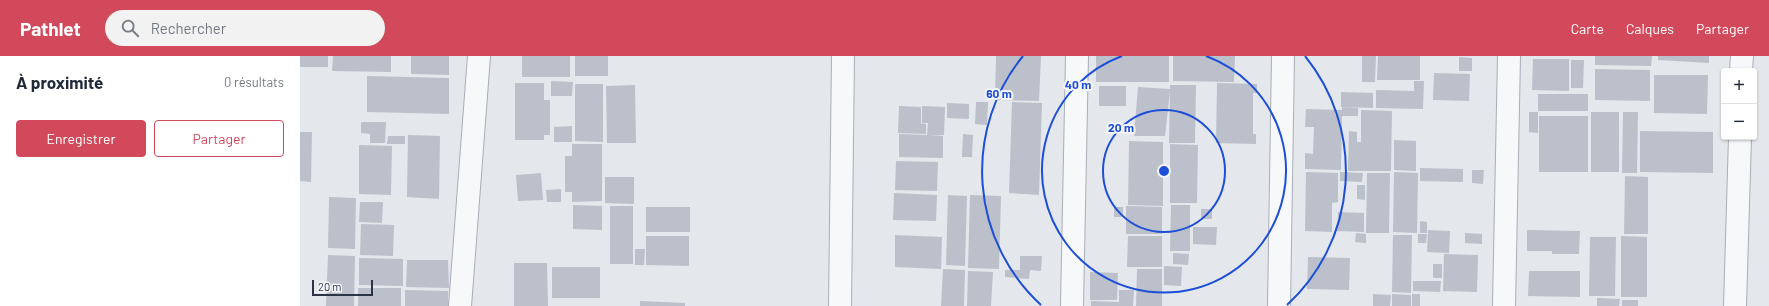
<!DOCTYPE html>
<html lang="fr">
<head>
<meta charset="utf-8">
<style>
  :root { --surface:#fff; --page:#f2f2f3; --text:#1f2937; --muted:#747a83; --line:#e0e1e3; --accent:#d1495b }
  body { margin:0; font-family:Barlow,sans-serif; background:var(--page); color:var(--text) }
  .controls { position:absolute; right:12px; top:12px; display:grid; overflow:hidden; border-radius:4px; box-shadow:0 1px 3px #0004 }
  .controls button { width:36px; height:36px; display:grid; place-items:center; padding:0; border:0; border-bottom:1px solid var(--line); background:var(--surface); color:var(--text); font:20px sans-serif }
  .scale { position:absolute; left:12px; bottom:10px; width:61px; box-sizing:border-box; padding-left:4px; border:2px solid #2b3445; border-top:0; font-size:11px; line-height:14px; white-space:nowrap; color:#2b3445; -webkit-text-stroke:3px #f4f6f9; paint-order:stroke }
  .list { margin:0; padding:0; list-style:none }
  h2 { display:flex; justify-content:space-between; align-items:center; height:52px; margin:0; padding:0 16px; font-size:17px }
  h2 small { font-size:13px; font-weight:400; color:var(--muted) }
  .actions { display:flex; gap:8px; padding:12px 16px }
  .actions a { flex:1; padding:9px 0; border:1px solid var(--accent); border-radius:4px; text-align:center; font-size:14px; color:var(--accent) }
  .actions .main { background:var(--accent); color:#fff }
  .icon { flex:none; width:22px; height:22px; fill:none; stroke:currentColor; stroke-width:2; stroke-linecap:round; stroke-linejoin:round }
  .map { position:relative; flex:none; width:1469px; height:250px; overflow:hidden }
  header { display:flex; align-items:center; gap:24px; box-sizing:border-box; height:56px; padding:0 20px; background:var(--accent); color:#fff }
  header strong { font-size:19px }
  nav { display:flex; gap:22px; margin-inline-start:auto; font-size:14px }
  .search { width:280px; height:36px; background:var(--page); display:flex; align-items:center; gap:10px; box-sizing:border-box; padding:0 14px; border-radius:22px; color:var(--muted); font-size:15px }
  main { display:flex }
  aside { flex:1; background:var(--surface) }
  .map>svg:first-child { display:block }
  .building { fill:#bbc0ca }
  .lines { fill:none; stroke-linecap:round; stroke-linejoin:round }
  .street-casing { stroke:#a9aeb7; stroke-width:24 }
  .street { stroke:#f7f8fa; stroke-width:22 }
  .ring { fill:none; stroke:#1d4ed8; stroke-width:2 }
  .centre { fill:#1d4ed8; stroke:#f4f6f9; stroke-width:2 }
  .ring-label { font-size:12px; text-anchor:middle; font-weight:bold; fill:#1d4ed8; stroke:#f4f6f9; stroke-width:4; stroke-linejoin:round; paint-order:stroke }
</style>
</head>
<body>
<header>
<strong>Pathlet</strong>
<div class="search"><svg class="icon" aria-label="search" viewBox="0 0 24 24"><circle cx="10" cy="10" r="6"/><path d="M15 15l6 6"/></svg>Rechercher</div>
<nav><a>Carte</a><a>Calques</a><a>Partager</a></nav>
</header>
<main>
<aside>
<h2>À proximité<small>0 résultats</small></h2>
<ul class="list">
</ul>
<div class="actions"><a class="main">Enregistrer</a><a>Partager</a></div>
</aside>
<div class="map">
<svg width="1469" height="250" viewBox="0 0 1469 250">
  <rect width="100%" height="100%" fill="#e4e7ec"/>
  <path class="building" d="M0 0H28V11H0Z
    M33 0H91V16L32 15Z
    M111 0H149V19L111 18Z
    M222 0H270V21H222Z
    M275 0H308V20H275Z
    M696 0H741L739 45 695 44Z
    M796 0H869V26H796Z
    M873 0H935L934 26 873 25Z
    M1062 0H1076L1075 26H1062Z
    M1078 0H1120V24H1077Z
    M1295 0H1352L1351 10 1295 9Z
    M1358 0H1409V7L1358 4Z
    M1159 1 1172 2V15H1159Z
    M1233 3H1269V35L1232 34Z
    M1271 4H1284L1283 32H1271Z
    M1295 13 1350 14V45L1295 44Z
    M1134 17 1170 18 1169 45 1133 44Z
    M1354 19H1408L1407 58 1354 57Z
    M67 20 149 22V58L67 56Z
    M251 25 273 26 272 40H251Z
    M1114 25H1124L1123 53 1076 52V34L1114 35Z
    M215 27H244V44H250V79H244V84H215Z
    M917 27 957 28V37H953V78H956V88L916 87Z
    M275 28H303V86L275 85Z
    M335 29 336 87H307L306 30Z
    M870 29H896L895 87H869L870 35 865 80H834L838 31 870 33Z
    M799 30H826V50H799Z
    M1041 36 1073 37V52L1041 51Z
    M1238 38H1288V55H1238Z
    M676 46H688L687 69 675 68Z
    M712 46 742 47 739 139 709 137Z
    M647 47 669 48V63L647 62Z
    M599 50 621 51V67H619L626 68V78L598 77Z
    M622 50 645 51 644 79H630L643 80V102L599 101V78L627 79 628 67H622Z
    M1042 51 1058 52V60H1042L1041 114 1005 113V97L1013 98 1014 71H1005L1006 53 1042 54Z
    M1061 54 1092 55 1091 115H1048L1049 75 1057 76V86H1061Z
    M1229 56H1238V77L1229 76Z
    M1291 56H1319V116H1291Z
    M1323 56H1338L1337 117H1322Z
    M1239 60H1288V116H1239Z
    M61 66H86L85 87H70V78L61 77Z
    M272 70V86H254V71Z
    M1340 75 1413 76V117L1340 116Z
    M0 76H12L11 126 0 125Z
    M663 78 673 79 672 101H662Z
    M108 79 140 80 139 143 107 141Z
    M88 80H105V88H87Z
    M1094 84 1116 85V115L1094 114Z
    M829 85 863 86V150L828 149Z
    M272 88H302V145L272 146V136H265V100H272Z
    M870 88 898 89 897 147H870Z
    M59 89 92 90 91 139 59 138Z
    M596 105 638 106 637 135 595 134Z
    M1120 112 1163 113V126L1120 125Z
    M1172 114H1184L1183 128 1172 127Z
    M1006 116 1038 117V146L1032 147V176L1005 175Z
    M1040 116 1063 117 1062 126 1040 125Z
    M1094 116 1118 117 1117 177 1093 176Z
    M241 117 243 144 218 145 216 119Z
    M1067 117H1090L1089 177H1066Z
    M1325 120 1348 121V178H1324Z
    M305 121H334V148L305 147Z
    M1057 129H1065V144L1057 143Z
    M261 133V146H247L246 134Z
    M594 137 637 139 636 165 593 164Z
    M648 139 667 140 665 210 646 209Z
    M670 139 701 140 699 213 668 212Z
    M29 141 56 142 55 193 28 192Z
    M60 146H83L82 167 59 166Z
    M273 149 302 150V174L273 173Z
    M871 149H890V195H870Z
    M310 150H333V208H310Z
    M826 150 862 151V178H826Z
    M346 151H390V176H346Z
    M814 151H823V161H814Z
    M901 153H912V163H901Z
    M1038 156 1064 157V176L1037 175Z
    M1120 165 1127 166V177H1120Z
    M61 168 94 169 93 200 60 199Z
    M893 171H917L916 189 893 188Z
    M1128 174 1150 175 1149 197 1127 196Z
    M1227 174 1280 175 1279 198H1252V195H1227Z
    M1056 177 1066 178V187L1055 186Z
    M1165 177 1182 178V188L1165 187Z
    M1118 178H1127L1126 187H1118Z
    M595 179 642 181 641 213 595 211Z
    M1093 179H1112L1111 237 1092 236Z
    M346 180H389V210L346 209Z
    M828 180H862V211H827Z
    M1321 180 1347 181V241H1321Z
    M1290 181H1316L1315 240H1289Z
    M335 193H345L344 209H335Z
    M873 197 889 198 888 209 873 208Z
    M1144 198 1178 199 1177 236 1143 235Z
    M28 199 55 200 54 250H26Z
    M720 200H742L741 215 730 214 729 223 705 221V214H720Z
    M1008 201 1050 202 1049 234 1007 233Z
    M59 202 103 203V230L59 229Z
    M107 204H148L149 232 106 231Z
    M214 207H247L248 250H214Z
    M1133 208H1142V222H1133Z
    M864 210 882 211 881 230 864 229Z
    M252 211H300V242H252Z
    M643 213 665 214 664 250H641Z
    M837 213H862V250H836Z
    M668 215 693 216 691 250H667Z
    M1229 215H1280V241L1228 240Z
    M790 216 818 217 817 244H790Z
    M1113 225H1141L1140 236 1113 235Z
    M58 232H101V250H58Z
    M105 234 148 235V250H105Z
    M819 234H834L833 250H791V245L819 246Z
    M1073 238 1091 239 1090 250H1073Z
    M1092 238 1111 239V250H1092Z
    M1112 238H1120V250H1112Z
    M1297 242 1320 243 1319 250H1297Z
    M1322 244H1338V250H1322Z
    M340 245 385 247V250H340Z"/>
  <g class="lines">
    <defs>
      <path id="street" d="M1441 15 1442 0
        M160 250 179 0
        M540 250 543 0
        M772 250 777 0
        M979 250 983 0
        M1204 250 1209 0
        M1435 250 1440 81"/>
    </defs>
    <use href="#street" class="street-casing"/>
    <use href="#street" class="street"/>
  </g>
  <g class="ring">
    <circle cx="864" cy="115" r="61"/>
    <path d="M906 0A122 122 0 1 1 822 0"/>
    <path d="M741 249A182 182 0 0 1 723 0M1005 0A182 182 0 0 1 987 249"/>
  </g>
  <circle cx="864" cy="115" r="6" class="centre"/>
  <g class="ring-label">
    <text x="778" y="33">40 m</text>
    <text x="699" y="42">60 m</text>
    <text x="821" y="76">20 m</text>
  </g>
</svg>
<div class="controls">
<button>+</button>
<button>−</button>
</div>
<div class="scale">20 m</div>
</div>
</main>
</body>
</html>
